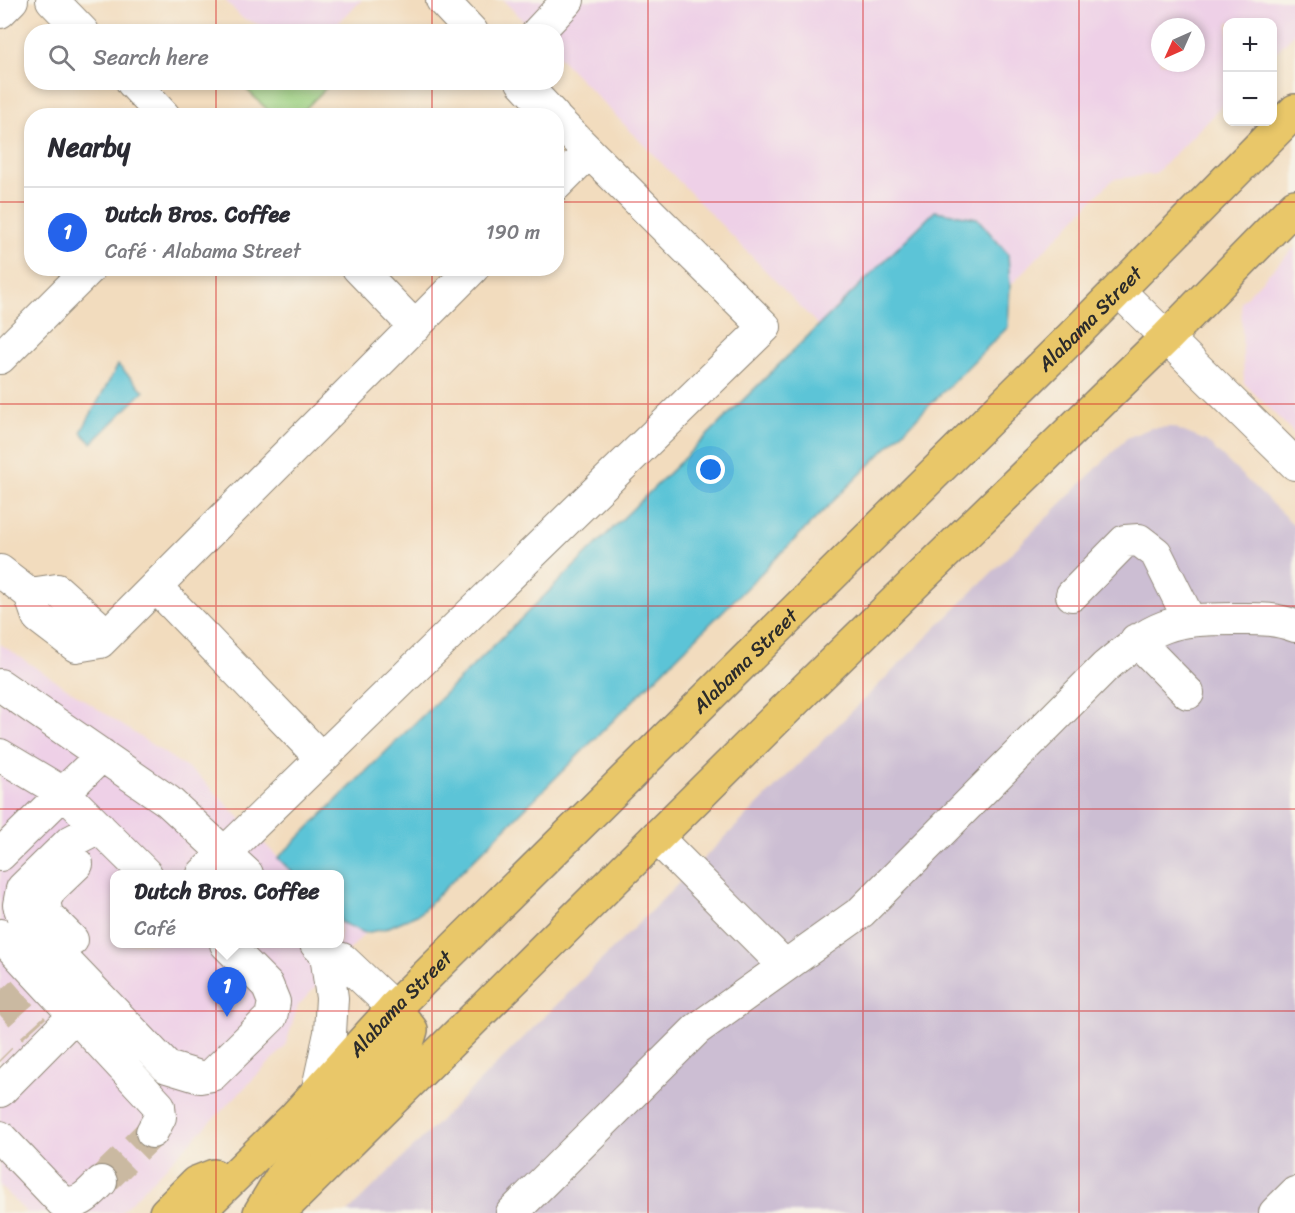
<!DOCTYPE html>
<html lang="en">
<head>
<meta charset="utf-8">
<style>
  :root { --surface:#fff; --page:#f2f2f3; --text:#2b2b33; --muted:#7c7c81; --line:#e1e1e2; --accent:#2563eb }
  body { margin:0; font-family:Sriracha,sans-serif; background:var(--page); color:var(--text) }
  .controls { position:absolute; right:18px; top:18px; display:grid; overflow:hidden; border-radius:12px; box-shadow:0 3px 9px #0003 }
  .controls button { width:54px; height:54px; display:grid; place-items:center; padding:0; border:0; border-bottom:2px solid var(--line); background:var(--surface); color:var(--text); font:30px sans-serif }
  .compass { position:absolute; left:1151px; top:18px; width:54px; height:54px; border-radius:50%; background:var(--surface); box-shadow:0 3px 9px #0003; rotate:225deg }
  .you { position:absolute; left:711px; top:470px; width:21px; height:21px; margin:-15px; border:4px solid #fff; border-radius:50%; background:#1a73e8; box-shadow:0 0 0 9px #1a73e833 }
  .badge { display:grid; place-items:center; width:39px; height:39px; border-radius:50%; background:var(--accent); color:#fff; font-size:20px; font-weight:700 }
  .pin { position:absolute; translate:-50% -50px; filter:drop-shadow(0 2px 3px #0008) }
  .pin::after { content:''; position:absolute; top:32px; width:21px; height:18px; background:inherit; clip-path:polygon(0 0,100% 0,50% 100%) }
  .popup { position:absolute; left:110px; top:870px; width:234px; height:78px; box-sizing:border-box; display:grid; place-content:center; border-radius:12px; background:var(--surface); filter:drop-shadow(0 2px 4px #0005); font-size:20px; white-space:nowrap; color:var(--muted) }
  .popup b { font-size:22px; color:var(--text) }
  .popup::after { content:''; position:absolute; left:50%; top:100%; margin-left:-12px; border:12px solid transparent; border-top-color:var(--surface) }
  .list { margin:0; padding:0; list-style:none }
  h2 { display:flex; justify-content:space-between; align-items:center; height:78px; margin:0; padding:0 24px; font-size:26px }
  h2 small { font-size:20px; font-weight:400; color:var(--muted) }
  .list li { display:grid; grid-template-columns:39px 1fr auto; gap:18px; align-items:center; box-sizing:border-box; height:90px; padding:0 24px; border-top:2px solid var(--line) }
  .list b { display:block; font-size:22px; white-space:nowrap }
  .list p { margin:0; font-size:20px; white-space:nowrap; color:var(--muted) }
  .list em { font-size:20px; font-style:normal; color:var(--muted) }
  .icon { flex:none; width:33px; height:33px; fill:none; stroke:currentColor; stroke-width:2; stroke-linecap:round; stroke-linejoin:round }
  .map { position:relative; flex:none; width:1295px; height:1213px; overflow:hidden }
  .search { position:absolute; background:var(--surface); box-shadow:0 3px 9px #0003; left:24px; top:24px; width:540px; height:66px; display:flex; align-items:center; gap:15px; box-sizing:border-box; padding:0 21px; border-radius:24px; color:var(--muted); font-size:22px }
  .panel { position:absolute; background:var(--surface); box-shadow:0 3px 9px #0003; left:24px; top:108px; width:540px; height:168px; border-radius:24px }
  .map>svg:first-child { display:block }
  .built { fill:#eed0e7; fill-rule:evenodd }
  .industrial { fill:#ccbed3 }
  .green { fill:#9dd182; stroke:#647e56; stroke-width:1.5 }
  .water { fill:#5bc4d7; stroke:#437881; stroke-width:1.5 }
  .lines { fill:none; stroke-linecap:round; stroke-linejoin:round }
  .minor-tunnel { stroke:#cab9a1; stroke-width:32; stroke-dasharray:32 16; stroke-linecap:butt }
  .minor-casing { stroke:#8e8474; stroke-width:34 }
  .major-casing { stroke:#8e8474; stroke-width:36 }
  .minor { stroke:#fff; stroke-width:32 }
  .major { stroke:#e9c769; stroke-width:33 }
  .grid { fill:none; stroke:#d62828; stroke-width:1.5; stroke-opacity:0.55 }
  .labels { text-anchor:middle; stroke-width:4.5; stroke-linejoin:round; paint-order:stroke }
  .street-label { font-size:20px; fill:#2b2b2b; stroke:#f7f3e8 }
</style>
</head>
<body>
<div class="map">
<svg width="1295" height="1213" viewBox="0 0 1295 1213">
  <rect width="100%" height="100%" fill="#f7f3e8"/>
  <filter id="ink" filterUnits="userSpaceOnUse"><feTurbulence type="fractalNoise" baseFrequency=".0167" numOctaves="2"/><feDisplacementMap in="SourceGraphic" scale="12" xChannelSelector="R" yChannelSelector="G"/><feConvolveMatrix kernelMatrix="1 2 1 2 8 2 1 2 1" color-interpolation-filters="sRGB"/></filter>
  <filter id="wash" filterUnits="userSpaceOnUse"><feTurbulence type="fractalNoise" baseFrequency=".008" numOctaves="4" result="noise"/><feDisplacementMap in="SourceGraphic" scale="24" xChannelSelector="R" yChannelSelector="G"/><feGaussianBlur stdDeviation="1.35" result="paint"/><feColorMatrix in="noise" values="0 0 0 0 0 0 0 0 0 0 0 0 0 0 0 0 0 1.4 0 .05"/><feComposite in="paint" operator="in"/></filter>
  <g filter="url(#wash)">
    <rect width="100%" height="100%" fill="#f2dcbe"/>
    <path class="built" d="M225 0H362L338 23 319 29 265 27 242 18Z
      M503 0H1295V33L1273 55 1272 22H1228L1227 101 1155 174 1113 179 1010 286 1008 254 935 211 819 326 557 55 556 32 534 31ZM1160 27H1196V63H1160Z
      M1295 247V434L1244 383 1241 302Z
      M0 644 199 776 294 874H115V944H340V922L365 933 298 1006 285 1047 120 1213H27L0 1186Z"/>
    <path class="industrial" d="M1172 427 1206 441 1295 526V1213H347L1127 438 1151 428Z"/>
    <path class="green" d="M240 83H331L298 116 273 115Z"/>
    <path class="water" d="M935 211 977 218 1008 254 1010 286 1008 327 419 914 384 929 365 933 340 922V874H294L278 858Z
      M118 365 144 391 92 443 81 432Z"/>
  </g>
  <g filter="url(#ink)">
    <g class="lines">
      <path class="minor-tunnel" d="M0 991 34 1029
        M0 1059 1 1060
        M101 1182 152 1132"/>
      <defs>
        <path id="minor" d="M52 0 83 32
          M442 0 472 32
          M0 12 12 0
          M538 32 568 0
          M132 82 164 116
          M522 82 554 116
          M556 119 589 152
          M358 268 415 327
          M1119 291 1295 464
          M0 358 90 268
          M0 571 30 594
          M156 587 321 758
          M57 590 95 624 100 642 76 646 38 617 30 594Z
          M1072 595 1125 541 1139 540 1156 553 1189 619
          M1136 640 1188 693
          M100 642 473 268
          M0 685 168 801 247 874
          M0 755 65 794 146 874
          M99 827 70 842 22 889 19 905 23 917 167 1067 200 1077 212 1075 271 1017 274 1002 267 985 226 944
          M656 837 785 966
          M0 855 102 755
          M203 874 765 327 589 152 556 185
          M0 935 159 1106 160 1117 152 1132
          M72 940 47 915 44 901 51 889 77 864
          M316 944 326 954 342 959 394 1008
          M0 1091 75 1015
          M317 1093 330 1033 332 998 326 954
          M0 1137 62 1202C80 1206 89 1194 101 1182
          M512 1213 697 1029 861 912 1105 667C1156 624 1169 619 1236 619 1257 619 1275 618 1295 626
          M1275 1213 1295 1193"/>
        <g id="major">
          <path d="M166 1213 196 1183 214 1176"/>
          <path id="s1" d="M197 1213 294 1118 394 1008 1072 337 1295 111"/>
          <path d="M260 1213 283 1175 312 1141 408 1040 411 1030 394 1008"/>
          <path d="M278 1213 803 692 1167 337 1295 206"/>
        </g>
      </defs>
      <use href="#minor" class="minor-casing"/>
      <use href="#major" class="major-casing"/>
      <use href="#minor" class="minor"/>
      <use href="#major" class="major"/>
    </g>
  </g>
  <path class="grid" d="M216 0V32M432 0V32M648 0V1213M863 0V1213M1079 0V1213M216 82V116M432 82V116M0 202H32M556 202H1295M216 268V1213M432 268V1213M0 404H1295M0 606H1295M0 809H1295M0 1011H1295"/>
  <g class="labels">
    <g class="street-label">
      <text dy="7" stroke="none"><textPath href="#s1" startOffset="1264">Alabama Street</textPath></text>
      <text dy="7" stroke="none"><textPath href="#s1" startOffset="778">Alabama Street</textPath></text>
      <text dy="7" stroke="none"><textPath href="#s1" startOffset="292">Alabama Street</textPath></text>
    </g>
  </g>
</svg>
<div class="controls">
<button>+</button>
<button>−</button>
</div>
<svg class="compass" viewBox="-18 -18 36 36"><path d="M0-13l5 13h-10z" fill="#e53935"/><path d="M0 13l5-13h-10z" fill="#7c7c81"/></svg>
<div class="you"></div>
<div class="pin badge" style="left:227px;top:1017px">1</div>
<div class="popup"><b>Dutch Bros. Coffee</b>Café</div>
<div class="search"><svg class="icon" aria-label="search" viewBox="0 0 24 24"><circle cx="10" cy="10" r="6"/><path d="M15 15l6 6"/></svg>Search here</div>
<section class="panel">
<h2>Nearby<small></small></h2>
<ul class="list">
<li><span class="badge">1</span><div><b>Dutch Bros. Coffee</b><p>Café · Alabama Street</p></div><em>190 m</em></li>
</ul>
</section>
</div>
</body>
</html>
